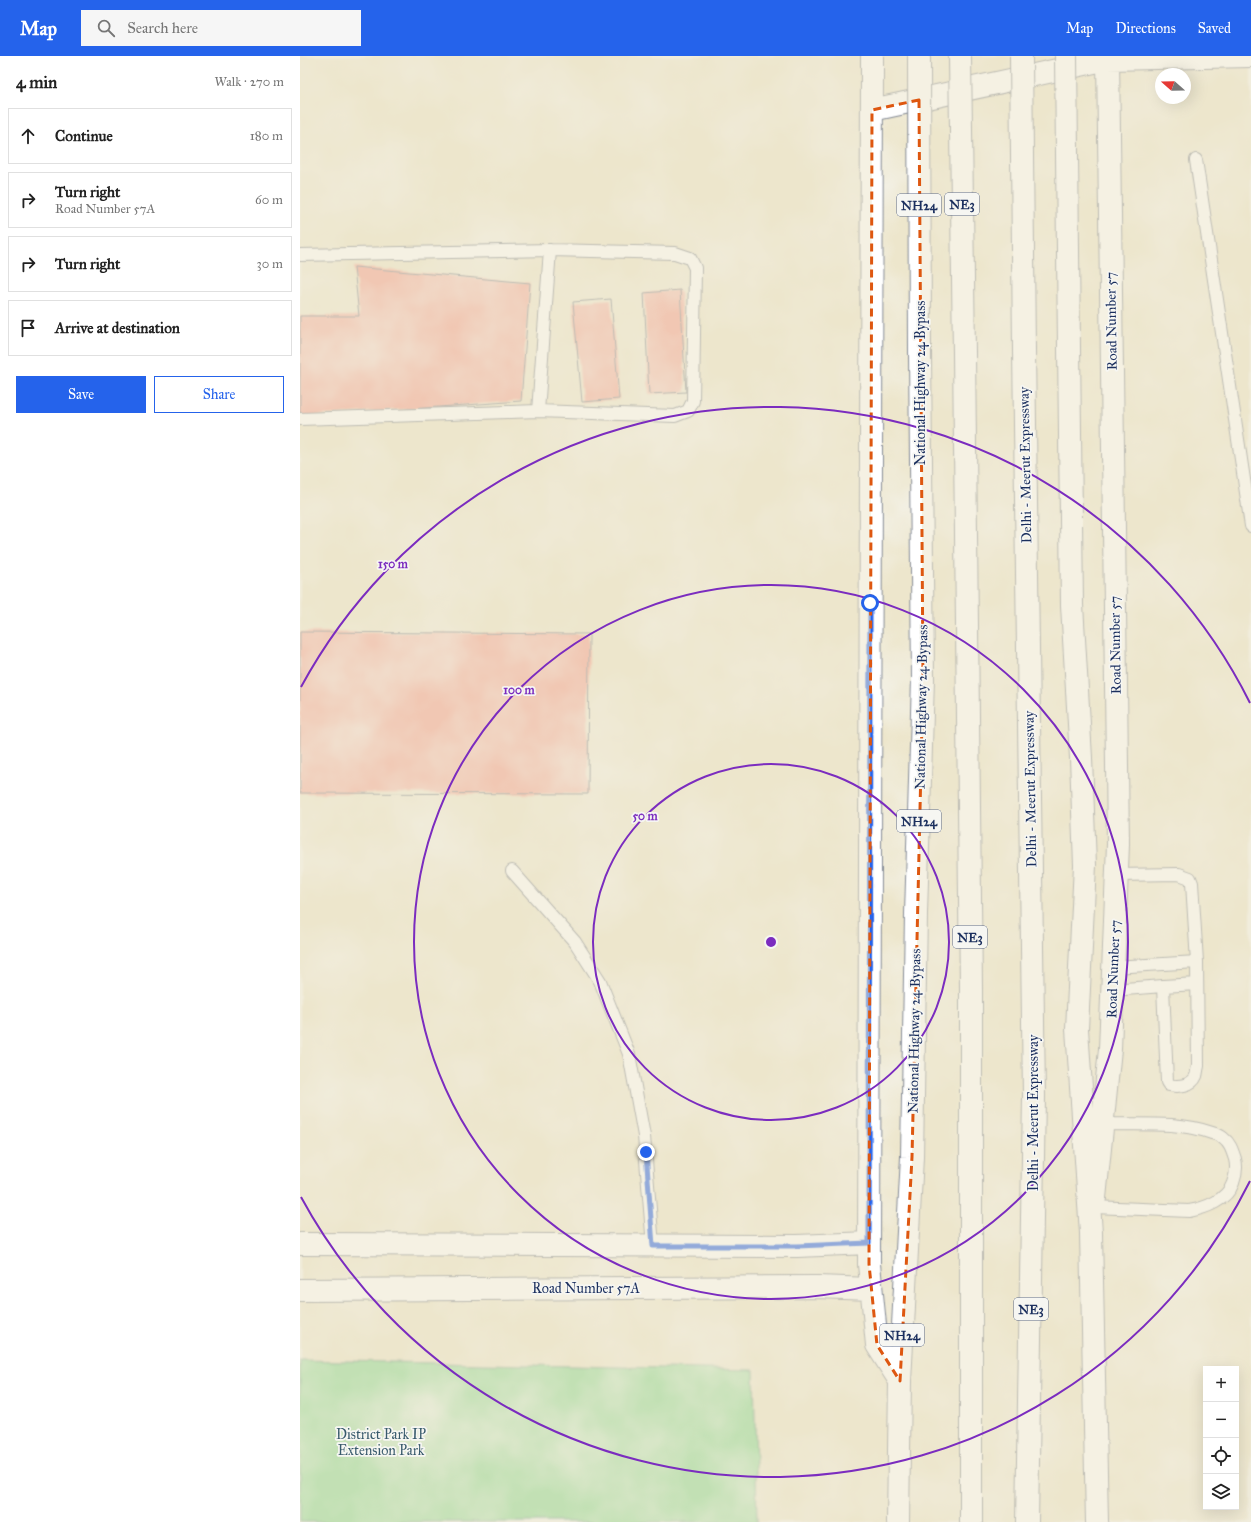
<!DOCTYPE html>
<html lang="en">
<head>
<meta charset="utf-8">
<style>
  :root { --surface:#fff; --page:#f6f6f6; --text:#222; --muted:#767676; --line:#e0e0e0; --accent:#2563eb }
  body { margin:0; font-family:"IM FELL Great Primer",serif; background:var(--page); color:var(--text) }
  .controls { position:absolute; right:12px; bottom:12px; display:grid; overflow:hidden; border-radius:0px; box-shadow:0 4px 16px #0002 }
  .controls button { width:36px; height:36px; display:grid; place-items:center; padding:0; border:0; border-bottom:1px solid var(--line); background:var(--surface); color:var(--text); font:20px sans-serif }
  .compass { position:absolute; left:855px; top:12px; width:36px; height:36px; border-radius:50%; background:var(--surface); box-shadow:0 4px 16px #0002; rotate:290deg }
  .stop { position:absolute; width:12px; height:12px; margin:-9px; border:3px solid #2563eb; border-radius:50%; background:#fff }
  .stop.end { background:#2563eb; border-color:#fff; box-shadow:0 1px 4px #0008 }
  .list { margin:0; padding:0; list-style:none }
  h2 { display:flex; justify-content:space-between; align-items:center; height:52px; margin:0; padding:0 16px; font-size:17px }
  h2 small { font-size:13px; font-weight:400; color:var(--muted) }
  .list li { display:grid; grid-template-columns:26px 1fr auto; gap:12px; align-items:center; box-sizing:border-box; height:56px; margin:0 8px 8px; padding:0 8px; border:1px solid var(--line); border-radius:0px }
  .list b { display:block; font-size:15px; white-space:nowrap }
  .list p { margin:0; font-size:13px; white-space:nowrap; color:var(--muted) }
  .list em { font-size:13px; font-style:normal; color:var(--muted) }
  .actions { display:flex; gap:8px; padding:12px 16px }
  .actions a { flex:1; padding:9px 0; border:1px solid var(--accent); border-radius:0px; text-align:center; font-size:14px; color:var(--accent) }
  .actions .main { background:var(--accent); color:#fff }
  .icon { flex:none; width:22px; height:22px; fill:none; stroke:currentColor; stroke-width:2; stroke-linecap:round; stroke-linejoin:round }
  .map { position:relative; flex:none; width:951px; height:1466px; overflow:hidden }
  header { display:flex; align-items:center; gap:24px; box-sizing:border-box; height:56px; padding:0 20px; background:var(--accent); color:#fff }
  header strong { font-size:19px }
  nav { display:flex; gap:22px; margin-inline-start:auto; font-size:14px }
  .search { width:280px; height:36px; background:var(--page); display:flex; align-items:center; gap:10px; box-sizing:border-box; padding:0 14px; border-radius:0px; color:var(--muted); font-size:15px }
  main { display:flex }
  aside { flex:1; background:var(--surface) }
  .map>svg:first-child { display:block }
  .green { fill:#8eda97; stroke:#54847a }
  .building { fill:#f7a294 }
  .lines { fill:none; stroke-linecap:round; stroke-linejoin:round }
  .service-casing { stroke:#848a95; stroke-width:14 }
  .tertiary-casing { stroke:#848a95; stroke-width:24 }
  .trunk-casing { stroke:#848a95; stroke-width:24 }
  .motorway-casing { stroke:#848a95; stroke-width:24 }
  .service { stroke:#fff; stroke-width:12 }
  .tertiary { stroke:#fff; stroke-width:22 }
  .trunk { stroke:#fff; stroke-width:22 }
  .motorway { stroke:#fff; stroke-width:22 }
  .trunk-bridge-casing { stroke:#848a95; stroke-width:24; stroke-linecap:butt }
  .motorway-bridge-casing { stroke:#848a95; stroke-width:24; stroke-linecap:butt }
  .trunk-bridge { stroke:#fff; stroke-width:22 }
  .motorway-bridge { stroke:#fff; stroke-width:22 }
  .route { stroke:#2563eb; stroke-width:5 }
  .marked { fill:none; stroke:#de5710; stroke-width:3; stroke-dasharray:8 5; stroke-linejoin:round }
  .ring { fill:none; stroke:#7b2cbf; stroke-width:2 }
  .labels { text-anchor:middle; stroke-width:3.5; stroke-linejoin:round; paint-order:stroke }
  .shield { fill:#f6f6f2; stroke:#5d6b8a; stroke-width:1 }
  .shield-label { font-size:13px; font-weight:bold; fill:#1b2f5e }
  .street-label { font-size:14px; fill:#1b2f5e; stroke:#f6f6f2 }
  .park-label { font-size:14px; fill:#385a6c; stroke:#f6f6f2 }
  .centre { fill:#7b2cbf; stroke:#f6f6f2; stroke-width:2 }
  .ring-label { font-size:12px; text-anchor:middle; font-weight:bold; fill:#7b2cbf; stroke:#f6f6f2; stroke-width:3.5; stroke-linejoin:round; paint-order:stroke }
</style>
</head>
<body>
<header>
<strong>Map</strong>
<div class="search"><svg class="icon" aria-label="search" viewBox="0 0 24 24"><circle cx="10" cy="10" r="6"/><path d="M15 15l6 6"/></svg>Search here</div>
<nav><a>Map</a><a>Directions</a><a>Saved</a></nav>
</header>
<main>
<aside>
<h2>4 min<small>Walk · 270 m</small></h2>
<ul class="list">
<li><svg class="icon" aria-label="ahead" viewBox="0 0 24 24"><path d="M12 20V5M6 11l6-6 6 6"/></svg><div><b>Continue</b></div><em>180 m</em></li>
<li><svg class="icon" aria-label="right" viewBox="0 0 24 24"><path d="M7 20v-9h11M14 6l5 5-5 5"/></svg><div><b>Turn right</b><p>Road Number 57A</p></div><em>60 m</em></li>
<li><svg class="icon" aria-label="right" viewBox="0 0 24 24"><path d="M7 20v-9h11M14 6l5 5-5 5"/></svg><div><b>Turn right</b></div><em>30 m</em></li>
<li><svg class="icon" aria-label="arrive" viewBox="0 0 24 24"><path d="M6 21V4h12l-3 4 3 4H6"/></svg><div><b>Arrive at destination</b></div></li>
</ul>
<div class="actions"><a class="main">Save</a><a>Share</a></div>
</aside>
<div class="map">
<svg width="951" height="1466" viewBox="0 0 951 1466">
  <rect width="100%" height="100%" fill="#f6f6f2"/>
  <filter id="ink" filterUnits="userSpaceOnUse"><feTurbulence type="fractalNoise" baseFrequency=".025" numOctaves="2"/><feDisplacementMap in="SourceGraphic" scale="8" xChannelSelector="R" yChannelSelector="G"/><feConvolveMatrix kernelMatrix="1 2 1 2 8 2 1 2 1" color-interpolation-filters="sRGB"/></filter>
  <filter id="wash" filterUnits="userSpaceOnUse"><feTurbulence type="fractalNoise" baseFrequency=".012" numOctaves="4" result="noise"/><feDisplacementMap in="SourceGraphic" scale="16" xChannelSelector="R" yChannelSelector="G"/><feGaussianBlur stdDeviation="0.9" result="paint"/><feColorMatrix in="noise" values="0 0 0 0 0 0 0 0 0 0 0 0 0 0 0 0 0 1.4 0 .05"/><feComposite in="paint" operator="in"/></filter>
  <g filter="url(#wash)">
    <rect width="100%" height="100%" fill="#ede6cc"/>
    <path class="green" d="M0 1304 454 1314 457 1466H0Z"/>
    <g id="blocks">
      <path class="building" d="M54 211 230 227 221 345 0 361V260H59Z
        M380 234 386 336 349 338 344 237Z
        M311 243 319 343 282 346 273 246Z
        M0 576 289 578 288 738 0 737Z"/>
    </g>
  </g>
  <g filter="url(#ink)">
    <use href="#blocks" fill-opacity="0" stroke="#848a95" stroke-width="1"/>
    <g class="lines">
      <defs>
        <path id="service" d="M896 104 951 470
          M0 199 250 194 375 197 390 202 395 212 393 345 388 355 375 360 238 355 0 363
          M238 355 250 194
          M212 815 275 886 300 925 329 998 344 1080 353 1190
          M813 911 897 906
          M863 930 897 928
          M812 934 863 930 867 1026 869 1029C878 1031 892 1030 896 1020 897 1017 897 1013 898 1010L897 906 892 827 890 822 879 818 816 819
          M794 1151 889 1155C906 1152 927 1144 933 1127 936 1119 937 1111 935 1103 932 1094 930 1087 923 1082 920 1079 915 1078 912 1077 878 1065 838 1069 802 1068"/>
        <path id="tertiary" d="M572 0 569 1208 577 1289 600 1325
          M572 54 808 3 951 0
          M795 1142 810 993 818 788 808 0
          M0 1188 497 1190 569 1187
          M0 1234 517 1231 571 1233"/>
        <path id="trunk" d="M769 292 772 549 781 702 785 809 777 973 791 1177 797 1466
          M598 1466 600 1325 612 1101 616 858 623 623 620 297"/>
        <path id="motorway" d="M724 294 734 1040 727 1466
          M664 297 671 933V1466"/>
      </defs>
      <use href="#service" class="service-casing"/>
      <use href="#tertiary" class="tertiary-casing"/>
      <use href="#trunk" class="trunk-casing"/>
      <use href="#motorway" class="motorway-casing"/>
      <use href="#service" class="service"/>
      <use href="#tertiary" class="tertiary"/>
      <use href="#trunk" class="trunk"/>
      <use href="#motorway" class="motorway"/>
      <defs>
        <path id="trunk-bridge" d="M619 0 620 297
          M766 0 769 292"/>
        <path id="motorway-bridge" d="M660 0 664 297
          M721 0 724 294"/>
      </defs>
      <use href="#trunk-bridge" class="trunk-bridge-casing"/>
      <use href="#motorway-bridge" class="motorway-bridge-casing"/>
      <use href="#trunk-bridge" class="trunk-bridge"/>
      <use href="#motorway-bridge" class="motorway-bridge"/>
    </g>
  </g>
  <g class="lines" filter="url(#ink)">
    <path class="route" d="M346 1096 353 1190H497L569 1187 570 547"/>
  </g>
  <path d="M0 0H951V1466H0ZM619 44 623 623 612 1101 600 1325 577 1289 569 1208 572 54Z" fill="#ede6cc" fill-opacity=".55" fill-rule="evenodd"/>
  <path class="marked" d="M619 44 623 623 612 1101 600 1325 577 1289 569 1208 572 54Z"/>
  <g class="ring">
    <circle cx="471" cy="886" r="178"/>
    <circle cx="471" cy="886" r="357"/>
    <path d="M950 1125A535 535 0 0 1 1 1141M1 631A535 535 0 0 1 950 647"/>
  </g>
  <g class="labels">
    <g class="shield">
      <rect x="645" y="137" width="34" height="22" rx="3"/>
      <rect x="597" y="138" width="44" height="22" rx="3"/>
      <rect x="597" y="754" width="44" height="22" rx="3"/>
      <rect x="653" y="870" width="34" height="22" rx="3"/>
      <rect x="714" y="1242" width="34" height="22" rx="3"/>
      <rect x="580" y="1268" width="44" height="22" rx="3"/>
    </g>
    <g class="shield-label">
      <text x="662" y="153">NE3</text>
      <text x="619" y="154">NH24</text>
      <text x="619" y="770">NH24</text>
      <text x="670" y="886">NE3</text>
      <text x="731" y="1258">NE3</text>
      <text x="602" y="1284">NH24</text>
    </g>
    <g class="street-label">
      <text transform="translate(811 265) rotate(-91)" y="5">Road Number 57</text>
      <text transform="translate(620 327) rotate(-90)" y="5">National Highway 24 Bypass</text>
      <text transform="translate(725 409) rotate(-91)" y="5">Delhi - Meerut Expressway</text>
      <text transform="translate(815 589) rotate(-91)" y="5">Road Number 57</text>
      <text transform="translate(621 651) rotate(-89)" y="5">National Highway 24 Bypass</text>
      <text transform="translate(730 733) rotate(-91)" y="5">Delhi - Meerut Expressway</text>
      <text transform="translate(813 913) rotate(-88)" y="5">Road Number 57</text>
      <text transform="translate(614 975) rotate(-89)" y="5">National Highway 24 Bypass</text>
      <text transform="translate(733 1057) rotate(-90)" y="5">Delhi - Meerut Expressway</text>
      <text x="286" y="1237">Road Number 57A</text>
    </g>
    <g class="park-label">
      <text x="81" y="1383">District Park IP<tspan x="81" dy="16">Extension Park</tspan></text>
    </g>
  </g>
  <circle cx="471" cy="886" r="6" class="centre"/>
  <g class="ring-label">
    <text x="93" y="512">150 m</text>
    <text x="219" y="638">100 m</text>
    <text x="345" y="764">50 m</text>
  </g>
</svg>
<div class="controls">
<button>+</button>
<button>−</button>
<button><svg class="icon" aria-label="locate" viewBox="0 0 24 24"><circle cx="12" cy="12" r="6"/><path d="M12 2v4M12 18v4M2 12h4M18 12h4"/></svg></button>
<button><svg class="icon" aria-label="layers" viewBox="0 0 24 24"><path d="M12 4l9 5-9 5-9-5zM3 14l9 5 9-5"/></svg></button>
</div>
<svg class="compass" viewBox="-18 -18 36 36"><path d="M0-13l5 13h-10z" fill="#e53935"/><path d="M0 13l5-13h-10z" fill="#767676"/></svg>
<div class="stop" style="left:570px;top:547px"></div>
<div class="stop end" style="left:346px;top:1096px"></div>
</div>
</main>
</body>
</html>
